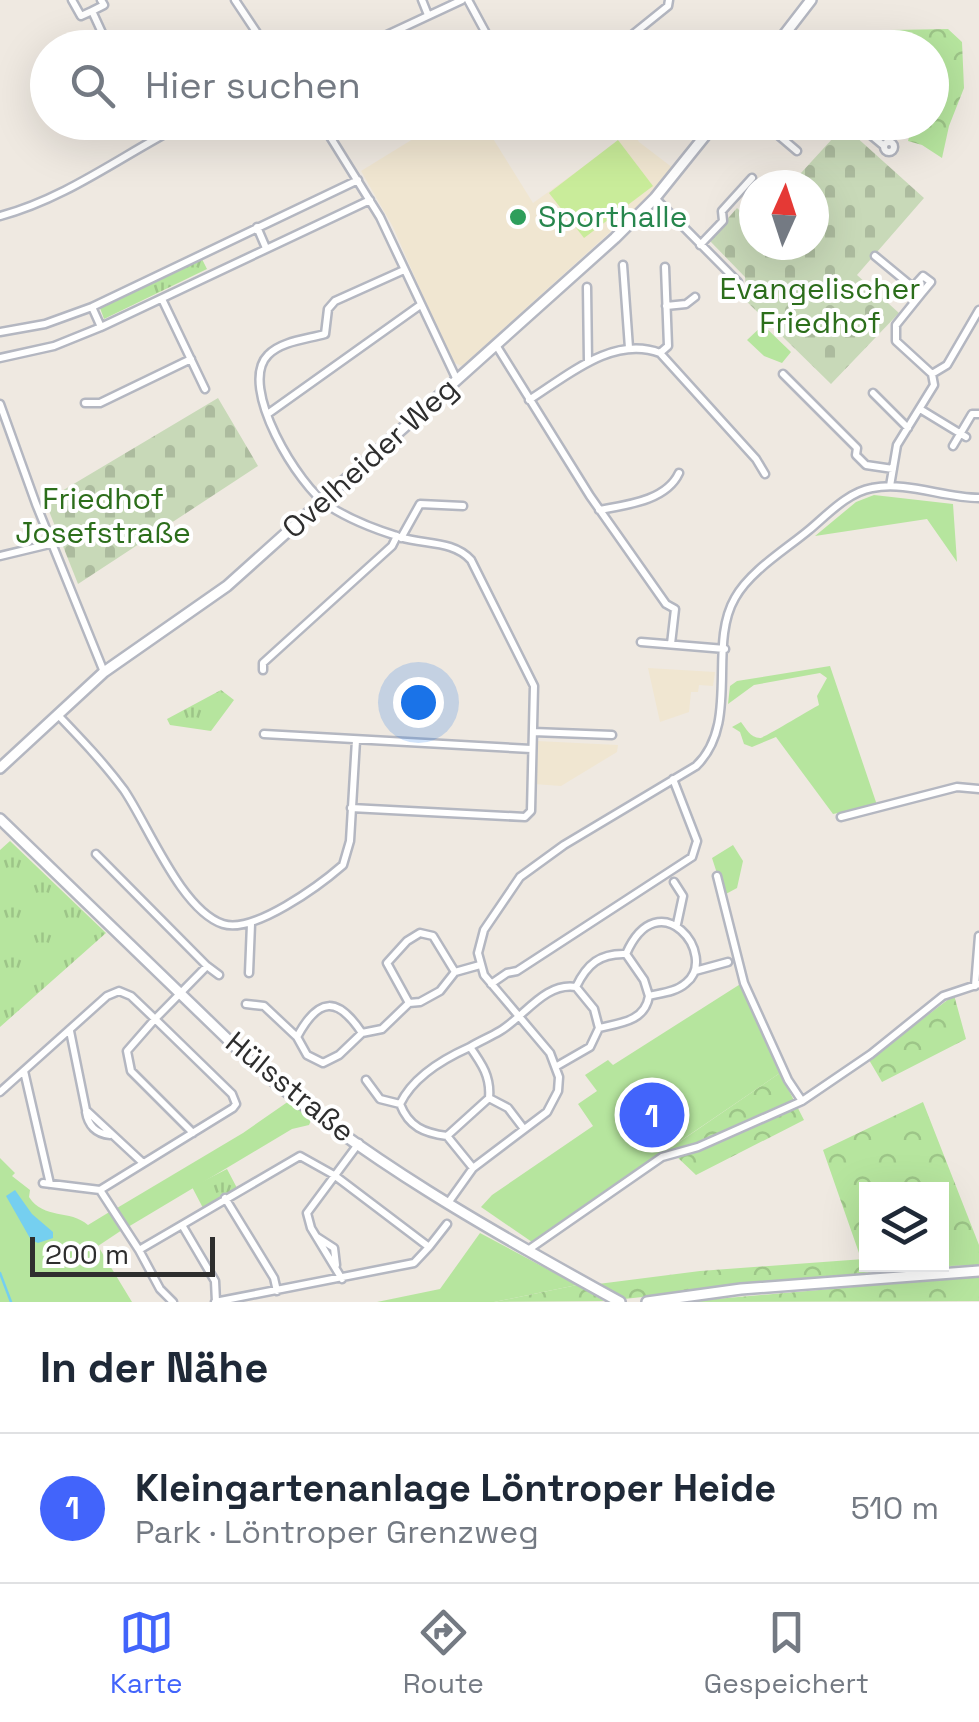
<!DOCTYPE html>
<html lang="de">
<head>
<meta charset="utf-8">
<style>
  :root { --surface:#fff; --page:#f2f2f3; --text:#1f2937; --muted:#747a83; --line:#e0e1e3; --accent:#4264fb }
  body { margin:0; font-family:"Space Grotesk",sans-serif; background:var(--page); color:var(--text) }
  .controls { position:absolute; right:30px; bottom:30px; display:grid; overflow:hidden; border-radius:0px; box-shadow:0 10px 40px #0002 }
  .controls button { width:90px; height:90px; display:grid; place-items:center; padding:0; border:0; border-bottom:2px solid var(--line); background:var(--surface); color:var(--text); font:50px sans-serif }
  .compass { position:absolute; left:739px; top:170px; width:90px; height:90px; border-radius:50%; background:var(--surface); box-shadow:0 10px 40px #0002; rotate:3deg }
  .scale { position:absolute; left:30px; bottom:25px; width:185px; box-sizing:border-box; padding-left:10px; border:5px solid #2e2e2e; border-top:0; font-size:28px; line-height:35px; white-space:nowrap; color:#2e2e2e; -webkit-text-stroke:8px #fff; paint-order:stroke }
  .you { position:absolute; left:418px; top:702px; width:35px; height:35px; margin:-25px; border:8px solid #fff; border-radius:50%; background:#1a73e8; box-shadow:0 0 0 15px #1a73e833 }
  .badge { display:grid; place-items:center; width:65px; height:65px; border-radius:50%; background:var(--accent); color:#fff; font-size:32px; font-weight:700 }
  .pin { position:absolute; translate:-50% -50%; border:5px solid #fff; box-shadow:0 2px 10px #0006 }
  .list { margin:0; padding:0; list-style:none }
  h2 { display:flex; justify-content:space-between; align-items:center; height:130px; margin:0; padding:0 40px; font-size:42px }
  h2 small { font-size:32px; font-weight:400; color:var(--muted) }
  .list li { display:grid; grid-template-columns:65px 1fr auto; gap:30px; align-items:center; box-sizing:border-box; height:150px; padding:0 40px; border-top:2px solid var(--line) }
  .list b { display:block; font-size:38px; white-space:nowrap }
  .list p { margin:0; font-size:32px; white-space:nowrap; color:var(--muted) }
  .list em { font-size:32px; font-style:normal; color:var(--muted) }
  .icon { flex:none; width:55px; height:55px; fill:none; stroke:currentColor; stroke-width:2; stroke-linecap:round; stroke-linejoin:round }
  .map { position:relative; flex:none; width:979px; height:1302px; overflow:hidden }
  .search { position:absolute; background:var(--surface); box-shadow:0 10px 40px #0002; left:30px; right:30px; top:30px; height:110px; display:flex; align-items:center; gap:25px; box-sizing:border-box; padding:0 35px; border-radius:55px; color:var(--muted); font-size:38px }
  .sheet { height:280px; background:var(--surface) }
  nav { display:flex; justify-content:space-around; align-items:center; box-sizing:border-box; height:140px; border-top:2px solid var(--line); background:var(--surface); font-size:28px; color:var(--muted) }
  nav a { display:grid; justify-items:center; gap:5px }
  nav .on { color:var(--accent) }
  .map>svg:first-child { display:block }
  .education { fill:#f0e6d1 }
  .grass { fill:#b6e59e }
  .forest { fill:url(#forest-crowns); fill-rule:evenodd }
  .cemetery { fill:url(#cemetery-stones) }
  .park { fill:url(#park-tufts) }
  .pitch { fill:#c9ec9a }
  .water { fill:#75cff0 }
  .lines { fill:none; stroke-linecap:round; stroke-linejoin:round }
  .stream { stroke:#75cff0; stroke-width:2.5 }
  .street-casing { stroke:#b4b7c1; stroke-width:11 }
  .secondary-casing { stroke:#b4b7c1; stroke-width:14 }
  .street { stroke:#fff; stroke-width:6 }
  .secondary { stroke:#fff; stroke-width:9 }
  .leisure-dot { fill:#2e9e5b; stroke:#fff; stroke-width:4 }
  .labels { text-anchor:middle; stroke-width:8; stroke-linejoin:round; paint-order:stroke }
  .leisure-label { font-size:30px; fill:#27864d; stroke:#fff; text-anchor:start }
  .park-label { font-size:30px; fill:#2c6e1b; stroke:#fff }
  .street-label { font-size:30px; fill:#2e2e2e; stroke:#fff }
</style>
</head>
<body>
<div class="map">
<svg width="979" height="1302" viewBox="0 0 979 1302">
  <defs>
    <pattern id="forest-crowns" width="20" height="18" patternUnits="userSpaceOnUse" patternTransform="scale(2.5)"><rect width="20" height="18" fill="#b6e59e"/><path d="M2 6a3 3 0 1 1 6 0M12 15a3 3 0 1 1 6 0" fill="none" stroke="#9dc588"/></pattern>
    <pattern id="cemetery-stones" width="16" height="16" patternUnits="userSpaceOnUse" patternTransform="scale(2.5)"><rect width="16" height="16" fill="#c8d9b8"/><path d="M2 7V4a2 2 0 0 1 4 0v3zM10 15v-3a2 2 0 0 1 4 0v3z" fill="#acbb9e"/></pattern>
    <pattern id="park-tufts" width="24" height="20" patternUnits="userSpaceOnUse" patternTransform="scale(2.5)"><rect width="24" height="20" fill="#b6e59e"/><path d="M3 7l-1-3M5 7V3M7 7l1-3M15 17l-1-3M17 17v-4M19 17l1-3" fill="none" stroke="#9dc588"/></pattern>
  </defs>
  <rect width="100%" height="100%" fill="#efe9e1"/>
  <path class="education" d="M404 122 490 123 495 133 492 137 533 203 633 131 639 142 673 168 650 196 462 366 455 363 441 337 393 227 361 171 413 139Z
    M648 668 715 672 713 686 699 685 698 692H691L689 712 660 722Z
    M537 741 618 745 617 752 561 786 534 784Z"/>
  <path class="grass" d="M763 325 791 352 782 363 764 356 747 340Z
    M874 495 953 504 957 562 927 519 815 536 856 502Z
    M830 666 877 805 833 814 776 737 752 747 744 744 740 732 732 727 741 722C746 728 750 738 760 738 764 738 811 709 819 705L817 696 827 678 820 673 754 685 728 704 730 686 737 681Z
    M733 845 743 861 737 888 724 895 712 858Z
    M742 983 780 1073 532 1242 481 1207 492 1195 593 1126 578 1104 597 1091 585 1075 608 1060 613 1065Z
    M289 1101 312 1118 309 1125 292 1129 128 1227 117 1208 243 1133Z
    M0 1158 15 1173 12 1176 30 1190 29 1197C44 1220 70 1209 88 1225L111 1211 122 1230 98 1246 132 1302H0Z
    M480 1233 577 1285 494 1302H377L440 1289Z"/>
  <path class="forest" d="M948 29 962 42 964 88 949 126 942 158 922 145 908 141 913 123 932 122V48L878 47 890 30Z
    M954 995 966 1039 882 1082 869 1060Z
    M780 1073 804 1120 696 1175 676 1156 653 1160Z
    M923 1102 979 1245V1265L919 1267 624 1299 598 1284 700 1271 864 1259 859 1253 823 1150ZM866 1190H942V1264H866Z
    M979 1276V1301L682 1302Z
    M577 1285 604 1301 494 1302Z"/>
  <path class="cemetery" d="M844 126 924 198 857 275 899 313 831 384 739 294 746 287 745 277 709 240 737 208 754 224V245H814V185H790Z
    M218 398 258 466 78 584 45 501Z"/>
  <path class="park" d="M202 259 207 269 104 319 100 308Z
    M221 690 234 700 211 731 170 725 167 719Z
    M10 841 106 933 0 1027V850Z
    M227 1169 237 1188 203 1208 192 1187Z"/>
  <path class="pitch" d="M618 140 653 186 584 238 549 193Z"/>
  <path class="water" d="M15 1190 32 1214 53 1232V1238L38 1243 31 1240 6 1196Z"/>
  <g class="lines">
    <path class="stream" d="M0 1273 11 1302"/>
    <defs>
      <path id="street" d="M72 0 81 16 92 11
        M101 0 104 5 92 11 109 48
        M235 0 267 48
        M422 0 428 15
        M468 0 494 48
        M781 39 792 48
        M359 48 462 0
        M616 48 668 6 669 0
        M147 122 154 139
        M321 122 380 217 457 380
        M763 122 797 151
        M855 122 884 146
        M884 147a5 5 0 1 1 10 0a5 5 0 1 1-10 0Z
        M655 198 738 282
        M0 216C68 198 125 153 187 122
        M257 227 266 248
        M700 245 723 221 722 211 752 178
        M875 256 921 294 896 325V341L932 374
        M623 265 629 348
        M587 287 588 362
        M913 287 923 276 931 282 921 294
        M162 299 205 389
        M666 306 686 304 695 297
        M92 307 101 327
        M0 332 45 324 92 307 358 180
        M496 345 590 496 666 604 675 609 671 644
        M660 353 668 346 665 267
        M0 358 54 346 101 327 370 200
        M783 374 857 448 856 455 866 465 893 469
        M873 393 908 428
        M529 400C567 376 613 335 660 353L756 459 765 474
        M85 403H100L191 359
        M0 404 36 504 104 672
        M920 409 966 437
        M269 413 419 306
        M953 446 972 414H979
        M890 486 897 445 934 385 932 374 947 365 979 310
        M599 510C626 505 666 501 679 473
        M401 538 420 504 463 506
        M0 556 54 543
        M641 642 725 649
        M263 670V663L392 546 397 536
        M58 715C81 739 104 763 124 790 148 825 181 910 223 924 254 934 320 885 343 865L350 841 356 740
        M533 732 612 735
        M264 734 531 749
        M351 808 525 817 531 811 534 686 471 560C453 540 424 545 400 537 377 530 349 519 329 506 299 487 237 386 268 355 281 341 308 339 325 334L328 309 335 301 404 270
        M841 817 957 787 979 789
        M96 854 207 966
        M717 876 744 983 788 1080 802 1101
        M674 882 683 896 677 924
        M626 954 644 980 649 996
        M695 971 728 962
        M249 973 251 924
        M491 984 507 973 517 971 692 857 697 841 673 779
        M975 986 979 936
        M576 987 594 1009 599 1028
        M409 1003 387 963 407 941 420 933 433 936 455 972
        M246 1004 264 1006 297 1037
        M70 1031 86 1110 143 1163
        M362 1033C338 997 319 996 297 1037L307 1055 323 1063 339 1055 362 1033 382 1029 409 1003 420 1002 440 991 455 972 480 965
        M470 1047C480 1041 490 1037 500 1031 525 1016 545 982 576 987 587 964 600 953 626 954 659 879 720 956 686 983 676 992 661 993 649 996 645 1021 621 1023 599 1028L590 1047 557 1066
        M470 1047C482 1064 491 1077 489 1098L447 1136C424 1133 409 1127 400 1104 413 1077 443 1059 470 1047Z
        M24 1071 50 1184
        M366 1080 380 1099 400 1104
        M0 1092 107 996 119 991 131 996 155 1019 127 1051 131 1071 193 1133
        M489 1098 508 1108 524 1129
        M86 1112C88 1125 96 1134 110 1135
        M447 1136 473 1168
        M43 1183 100 1190 233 1108 236 1104 232 1094 155 1019 207 966 219 975
        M100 1190 139 1250
        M225 1198 274 1278 277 1291
        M448 1203 473 1168 547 1112 558 1091 559 1077 550 1053 484 975 478 953 484 930 520 877 564 845 696 766C741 723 707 646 735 598 750 571 785 550 809 530 827 515 848 492 872 488 907 481 944 498 979 498
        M182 1225 215 1281 216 1302
        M317 1237 334 1248 336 1265
        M429 1247 447 1224
        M528 1250 662 1157 698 1147 802 1101 871 1054 943 996 979 984
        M342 1279 311 1228 307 1213 359 1143
        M173 1302 160 1289 139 1250 300 1156 334 1175 429 1247 414 1263 215 1302"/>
      <path id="secondary" d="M774 48 811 0
        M0 768 104 672 227 586 615 238 655 198 716 122
        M0 819 250 1061C361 1158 491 1231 620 1302
        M647 1302 741 1289 979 1271"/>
    </defs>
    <use href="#street" class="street-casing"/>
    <use href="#secondary" class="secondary-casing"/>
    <use href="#street" class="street"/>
    <use href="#secondary" class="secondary"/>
  </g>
  <circle class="leisure-dot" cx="518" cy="217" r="10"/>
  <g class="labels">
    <g class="leisure-label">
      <text x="538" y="227">Sporthalle</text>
    </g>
    <g class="park-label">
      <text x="820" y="299">Evangelischer<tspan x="820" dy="34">Friedhof</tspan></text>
      <text x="103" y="509">Friedhof<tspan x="103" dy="34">Josefstraße</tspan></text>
    </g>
    <g class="street-label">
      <text transform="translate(370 458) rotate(-42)" y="10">Ovelheider Weg</text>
      <text transform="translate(290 1087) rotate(39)" y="10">Hülsstraße</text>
    </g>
  </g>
</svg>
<div class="controls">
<button><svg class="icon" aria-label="layers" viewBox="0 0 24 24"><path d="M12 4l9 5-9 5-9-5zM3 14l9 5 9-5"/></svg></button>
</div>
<svg class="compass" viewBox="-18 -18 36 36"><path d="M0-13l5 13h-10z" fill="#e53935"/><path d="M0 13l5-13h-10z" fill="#747a83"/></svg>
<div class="scale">200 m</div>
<div class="you"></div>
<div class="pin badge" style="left:652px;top:1115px">1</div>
<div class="search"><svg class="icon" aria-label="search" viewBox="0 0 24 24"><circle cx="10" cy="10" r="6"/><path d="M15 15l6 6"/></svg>Hier suchen</div>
</div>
<section class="sheet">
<h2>In der Nähe<small></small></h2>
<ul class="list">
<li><span class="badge">1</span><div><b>Kleingartenanlage Löntroper Heide</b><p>Park · Löntroper Grenzweg</p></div><em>510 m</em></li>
</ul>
</section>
<nav>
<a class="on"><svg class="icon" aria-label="map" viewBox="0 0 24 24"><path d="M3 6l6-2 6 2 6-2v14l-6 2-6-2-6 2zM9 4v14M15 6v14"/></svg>Karte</a>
<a><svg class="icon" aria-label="directions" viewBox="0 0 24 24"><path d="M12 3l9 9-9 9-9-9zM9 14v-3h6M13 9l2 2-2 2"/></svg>Route</a>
<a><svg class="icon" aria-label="saved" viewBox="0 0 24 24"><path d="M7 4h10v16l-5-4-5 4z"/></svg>Gespeichert</a>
</nav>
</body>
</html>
